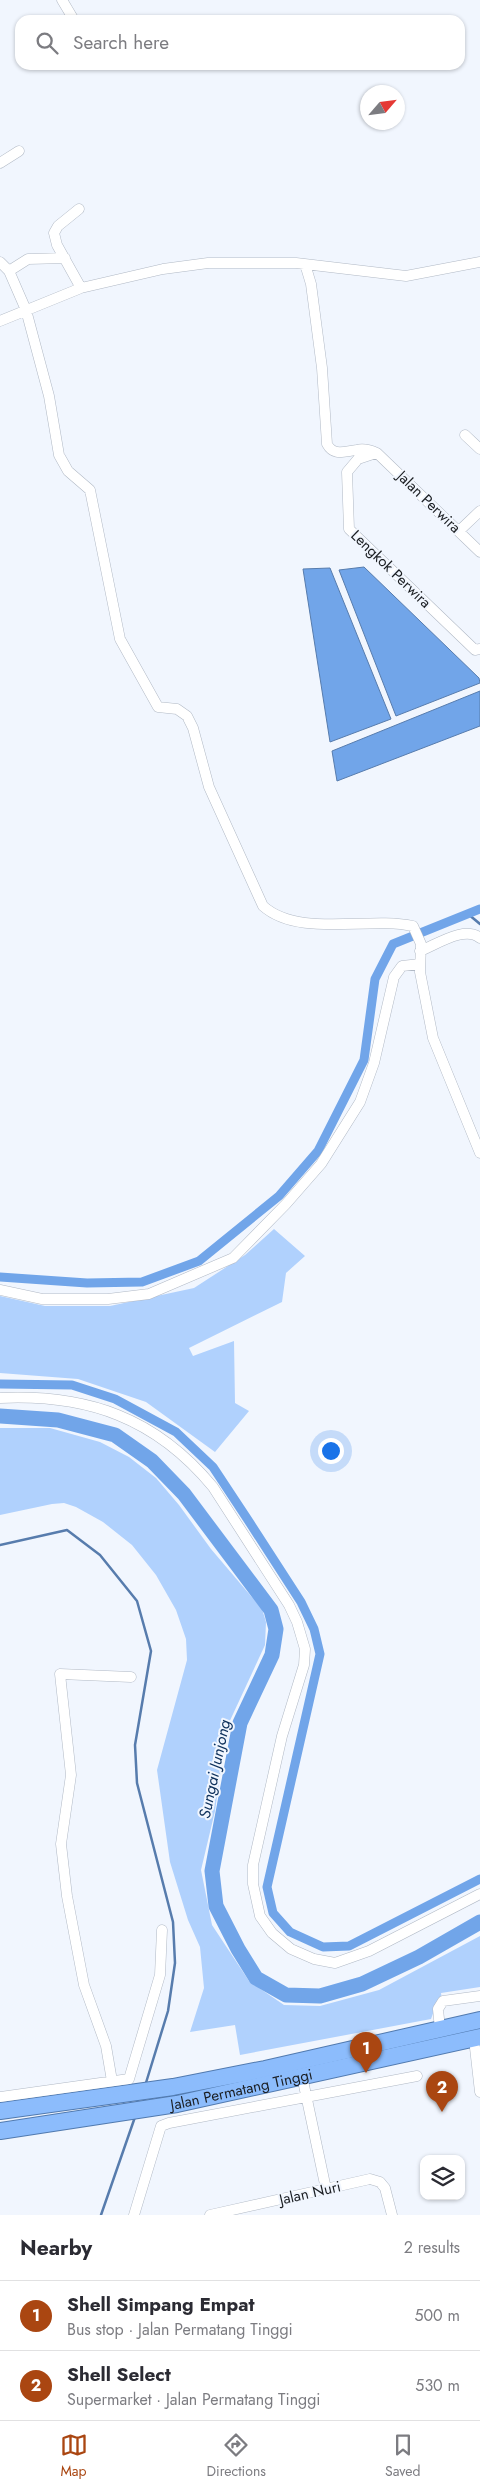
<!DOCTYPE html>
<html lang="en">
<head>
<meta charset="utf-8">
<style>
  :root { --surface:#fff; --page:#f2f2f3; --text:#2b2b33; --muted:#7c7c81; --line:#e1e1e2; --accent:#aa4611 }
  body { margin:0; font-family:Jost,sans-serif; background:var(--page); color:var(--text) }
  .controls { position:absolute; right:15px; bottom:15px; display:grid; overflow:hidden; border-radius:10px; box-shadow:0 1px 4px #0004 }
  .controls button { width:45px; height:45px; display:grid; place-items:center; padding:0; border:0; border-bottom:1px solid var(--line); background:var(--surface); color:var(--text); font:25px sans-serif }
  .compass { position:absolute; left:360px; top:85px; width:45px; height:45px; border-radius:50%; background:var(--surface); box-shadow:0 1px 4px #0004; rotate:62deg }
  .you { position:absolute; left:330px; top:1450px; width:18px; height:18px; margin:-12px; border:4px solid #fff; border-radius:50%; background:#1a73e8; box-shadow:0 0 0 8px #1a73e833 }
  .badge { display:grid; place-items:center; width:32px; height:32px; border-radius:50%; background:var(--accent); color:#fff; font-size:16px; font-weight:700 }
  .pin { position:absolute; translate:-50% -41px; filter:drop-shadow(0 1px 2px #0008) }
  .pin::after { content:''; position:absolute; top:26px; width:18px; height:15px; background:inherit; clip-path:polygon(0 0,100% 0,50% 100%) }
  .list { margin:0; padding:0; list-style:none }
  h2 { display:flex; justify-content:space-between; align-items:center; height:65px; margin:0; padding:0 20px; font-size:21px }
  h2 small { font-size:16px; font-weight:400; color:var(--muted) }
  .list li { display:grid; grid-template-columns:32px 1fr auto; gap:15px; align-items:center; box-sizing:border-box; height:70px; padding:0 20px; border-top:1px solid var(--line) }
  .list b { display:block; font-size:19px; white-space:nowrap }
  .list p { margin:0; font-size:16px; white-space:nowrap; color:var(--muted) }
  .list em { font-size:16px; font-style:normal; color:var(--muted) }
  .icon { flex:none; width:28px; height:28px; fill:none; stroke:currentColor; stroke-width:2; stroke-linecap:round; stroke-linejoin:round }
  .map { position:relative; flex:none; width:480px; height:2215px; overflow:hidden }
  .search { position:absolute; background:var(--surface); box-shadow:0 1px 4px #0004; left:15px; right:15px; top:15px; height:55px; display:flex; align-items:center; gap:12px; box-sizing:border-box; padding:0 18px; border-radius:15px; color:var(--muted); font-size:19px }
  .sheet { height:205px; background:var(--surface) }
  nav { display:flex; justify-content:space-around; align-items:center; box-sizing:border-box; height:70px; border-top:1px solid var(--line); background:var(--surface); font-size:14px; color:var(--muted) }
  nav a { display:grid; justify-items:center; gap:2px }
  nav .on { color:var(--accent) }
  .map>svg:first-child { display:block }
  .grass { fill:#b0d1fd }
  .water { fill:#71a5e9; stroke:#577cad }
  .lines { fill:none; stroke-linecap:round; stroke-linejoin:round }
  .stream { stroke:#577cad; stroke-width:2.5 }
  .canal { stroke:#71a5e9; stroke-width:9 }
  .river { stroke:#71a5e9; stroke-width:15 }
  .minor-casing { stroke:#b1b9c5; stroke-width:11 }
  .trunk-casing { stroke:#517aaf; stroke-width:18 }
  .minor { stroke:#fff; stroke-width:10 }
  .trunk { stroke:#8cbcfc; stroke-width:16 }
  .labels { text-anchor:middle; stroke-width:4; stroke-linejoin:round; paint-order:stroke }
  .street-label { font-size:15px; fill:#1a1d21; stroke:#f1f6fe }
  .water-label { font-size:16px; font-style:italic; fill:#0e315c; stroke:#f1f6fe }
</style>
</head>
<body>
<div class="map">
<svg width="480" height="2215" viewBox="0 0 480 2215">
  <rect width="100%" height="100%" fill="#f1f6fe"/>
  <path class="grass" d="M274 1229 305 1256 286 1273 282 1302 189 1348 193 1356 234 1341 235 1403 249 1411 215 1452 146 1402 78 1379 0 1373V1296L45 1306H110L194 1288 245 1255Z
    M0 1428H50L100 1442 129 1457 156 1478 179 1505 211 1549 262 1609 266 1622 265 1645 227 1727 215 1811 201 1870 212 1925 249 1981 284 2005 320 2006 379 1990 480 1936V1987L441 1993 442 2000H438L431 2019 240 2055 235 2025 190 2032 204 1988 200 1947 188 1920 170 1862 157 1770 187 1660 186 1639 176 1610 156 1575 132 1545 103 1522 76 1507 64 1503 52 1504 0 1515Z"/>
  <path class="water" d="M364 567 479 678 480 683 396 716 339 570Z
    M330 568 391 719 330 742 303 569Z
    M480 691V726L337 781 332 751Z"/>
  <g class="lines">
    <path class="stream" d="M468 914 480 924
      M0 1545 67 1530 100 1555 137 1601 151 1651 135 1745 137 1783 173 1922 175 1963 168 2011 145 2086
      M101 2215 135 2117"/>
    <path class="canal" d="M0 1277 87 1283 142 1282 199 1261 279 1196 318 1151 364 1060 375 979 393 944 480 909
      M0 1384 72 1385 115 1399 176 1432 213 1467 248 1520 301 1602 314 1629 320 1654 267 1887 273 1913 290 1932 323 1947 349 1946 480 1879"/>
    <path class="river" d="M0 1416 58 1420 115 1435 152 1461 184 1494 271 1610 276 1629 272 1655 240 1723 212 1871 216 1906 238 1949 256 1978 286 1995 320 1996 362 1984 419 1957 480 1922"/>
    <defs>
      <path id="minor" d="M62 0 74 20
        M0 163 19 151
        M79 209 58 226 54 233 57 245 81 288
        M0 262 9 271 26 310 49 396 59 455 68 471 90 490 120 639 158 707 177 709 187 716 193 728 209 787 263 906C299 938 368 916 413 926L421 944 420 972 433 1038 480 1153
        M305 264 311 284 322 368 327 444C334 457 345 451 357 450 364 448 370 450 377 453L480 552
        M9 271 28 259 65 258
        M0 321 81 288 163 269 208 263H296L406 276 480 262
        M465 435 480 449
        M376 453 358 459 347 472 349 529 475 650 480 649
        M459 531 480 511
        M420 951C436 945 465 925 480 938
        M0 1290 42 1299H108L149 1294 233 1258 286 1204 321 1164 360 1102 374 1063 394 977 402 966 420 964
        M0 1398C88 1394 156 1418 213 1487L289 1605 297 1622 305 1649 304 1665 282 1736 253 1865V1884L260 1916 272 1933 291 1949 314 1959 335 1963 369 1951 480 1894
        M440 2029 438 2009 443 2001 480 1996
        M474 2039 480 2092
        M302 2076 326 2189
        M112 2081 106 2046 84 1985 67 1896 61 1844 71 1775 60 1674 131 1677
        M0 2097 129 2079 160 1975 162 1930
        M134 2215 161 2126 169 2123 417 2076
        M210 2215 370 2179 380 2182 385 2188 392 2215"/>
      <g id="trunk">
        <path d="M0 2111 173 2087 265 2069 480 2020"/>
        <path id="s1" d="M0 2131 177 2104 480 2037"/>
      </g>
    </defs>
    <use href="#minor" class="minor-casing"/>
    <use href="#trunk" class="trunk-casing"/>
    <use href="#minor" class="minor"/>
    <use href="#trunk" class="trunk"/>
  </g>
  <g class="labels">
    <g class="street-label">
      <text transform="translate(429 502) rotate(44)" y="5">Jalan Perwira</text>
      <text transform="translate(391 569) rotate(44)" y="5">Lengkok Perwira</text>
      <text dy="5" stroke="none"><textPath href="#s1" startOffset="245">Jalan Permatang Tinggi</textPath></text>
      <text transform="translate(310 2193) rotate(-13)" y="5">Jalan Nuri</text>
    </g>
    <g class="water-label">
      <text transform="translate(214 1769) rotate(-78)" y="6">Sungai Junjong</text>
    </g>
  </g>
</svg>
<div class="controls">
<button><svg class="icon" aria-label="layers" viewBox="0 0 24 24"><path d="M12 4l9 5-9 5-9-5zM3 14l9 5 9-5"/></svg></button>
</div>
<svg class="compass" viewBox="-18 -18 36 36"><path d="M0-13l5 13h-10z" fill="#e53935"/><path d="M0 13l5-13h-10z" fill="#7c7c81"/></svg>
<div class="you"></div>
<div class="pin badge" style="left:366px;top:2073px">1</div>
<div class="pin badge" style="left:442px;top:2112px">2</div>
<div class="search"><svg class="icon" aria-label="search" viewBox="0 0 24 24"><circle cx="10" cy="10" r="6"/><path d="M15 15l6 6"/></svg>Search here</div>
</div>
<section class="sheet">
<h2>Nearby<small>2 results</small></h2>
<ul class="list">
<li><span class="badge">1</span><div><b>Shell Simpang Empat</b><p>Bus stop · Jalan Permatang Tinggi</p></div><em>500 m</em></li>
<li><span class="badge">2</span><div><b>Shell Select</b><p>Supermarket · Jalan Permatang Tinggi</p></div><em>530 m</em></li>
</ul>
</section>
<nav>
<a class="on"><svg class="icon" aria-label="map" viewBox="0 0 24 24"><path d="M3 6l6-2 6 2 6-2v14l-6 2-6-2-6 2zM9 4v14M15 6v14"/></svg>Map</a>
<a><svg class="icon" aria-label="directions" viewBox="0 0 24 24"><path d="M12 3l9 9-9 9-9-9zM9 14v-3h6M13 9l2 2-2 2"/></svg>Directions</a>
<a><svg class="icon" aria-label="saved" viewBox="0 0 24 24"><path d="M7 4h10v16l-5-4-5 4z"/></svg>Saved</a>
</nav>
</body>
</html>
